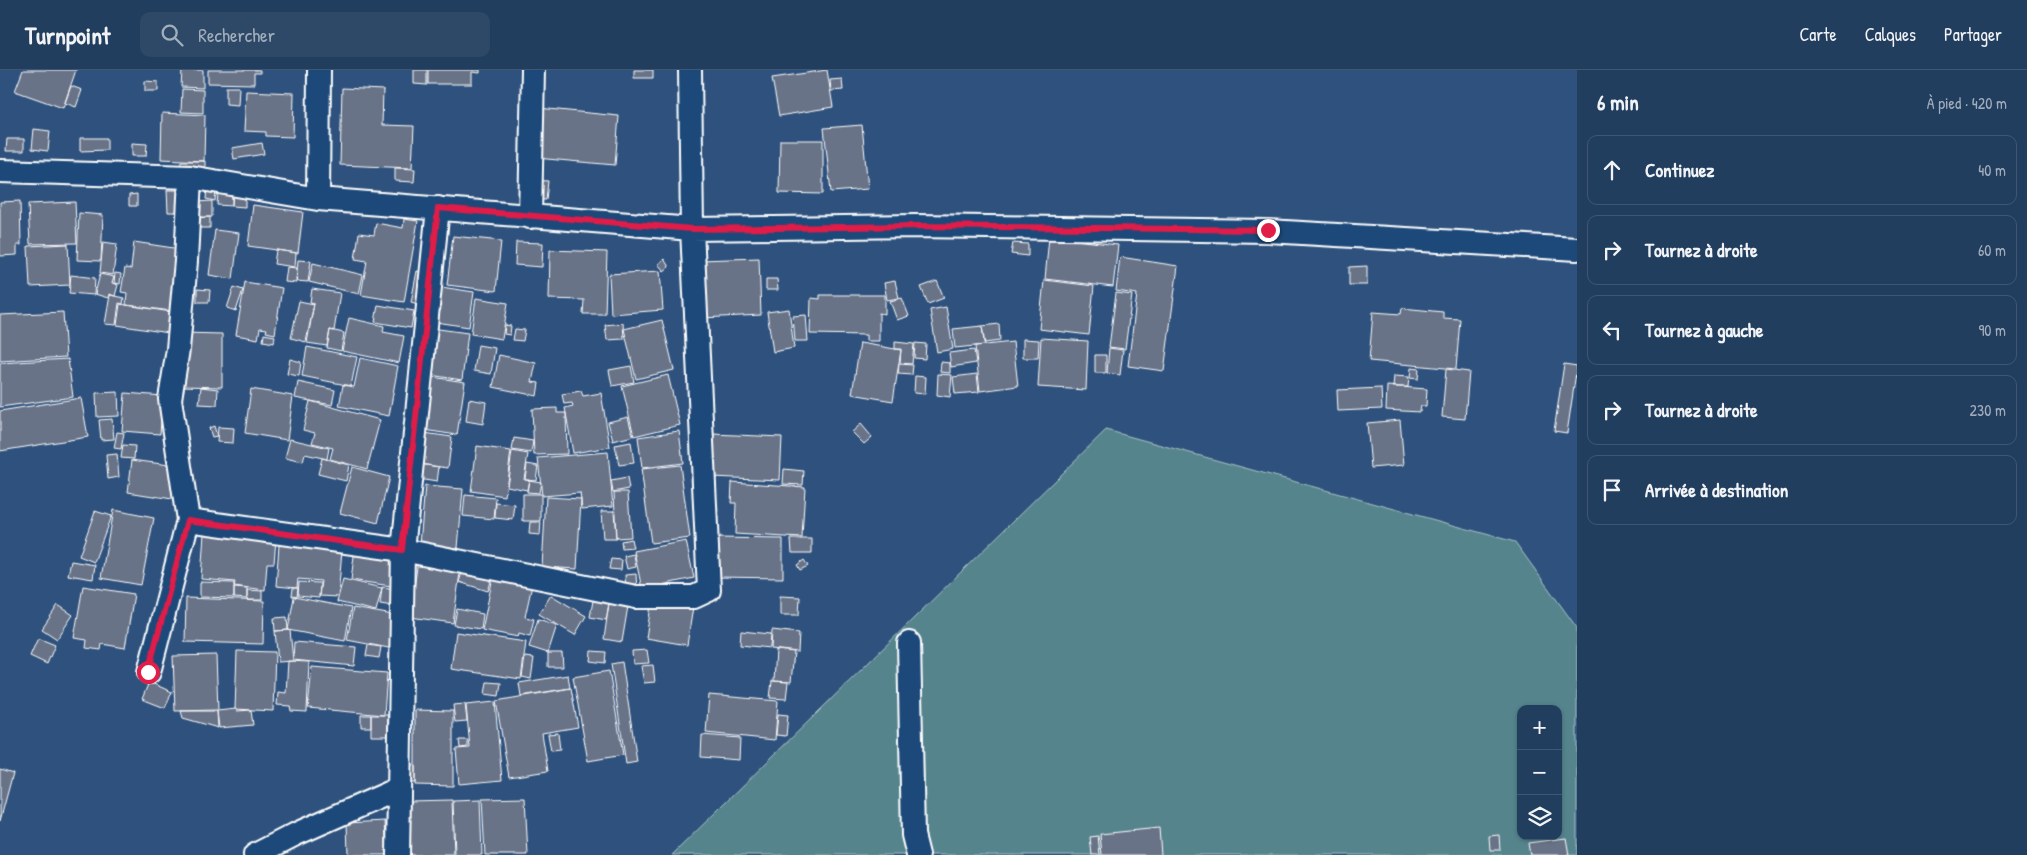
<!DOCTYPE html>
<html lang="fr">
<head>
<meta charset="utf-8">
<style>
  :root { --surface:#223e5e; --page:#2e4967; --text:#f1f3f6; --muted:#a2aebc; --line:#3f5773 }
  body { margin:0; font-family:"Patrick Hand",sans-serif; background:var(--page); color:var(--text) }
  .controls { position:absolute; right:15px; bottom:15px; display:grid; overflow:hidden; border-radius:10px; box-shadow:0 1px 4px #0004 }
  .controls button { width:45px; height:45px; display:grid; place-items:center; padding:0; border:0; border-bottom:1px solid var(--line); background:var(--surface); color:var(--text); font:25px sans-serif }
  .stop { position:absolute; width:15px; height:15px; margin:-11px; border:4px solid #e11d48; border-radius:50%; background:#fff }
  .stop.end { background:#e11d48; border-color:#fff; box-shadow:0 1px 5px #0008 }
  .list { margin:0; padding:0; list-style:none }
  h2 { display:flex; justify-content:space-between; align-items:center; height:65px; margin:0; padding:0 20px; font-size:21px }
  h2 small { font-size:16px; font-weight:400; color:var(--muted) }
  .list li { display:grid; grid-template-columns:32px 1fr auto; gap:15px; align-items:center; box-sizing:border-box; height:70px; margin:0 10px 10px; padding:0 10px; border:1px solid var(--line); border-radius:10px }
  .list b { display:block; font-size:19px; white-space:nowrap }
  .list em { font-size:16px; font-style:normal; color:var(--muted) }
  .icon { flex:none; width:28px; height:28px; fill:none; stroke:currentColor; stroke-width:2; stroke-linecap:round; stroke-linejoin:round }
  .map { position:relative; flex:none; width:1577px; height:785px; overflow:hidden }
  header { display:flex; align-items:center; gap:30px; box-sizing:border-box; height:70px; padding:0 25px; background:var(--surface); border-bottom:1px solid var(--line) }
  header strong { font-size:24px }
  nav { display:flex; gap:28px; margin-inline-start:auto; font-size:18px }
  .search { width:350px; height:45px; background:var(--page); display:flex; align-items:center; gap:12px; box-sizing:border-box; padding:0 18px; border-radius:10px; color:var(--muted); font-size:19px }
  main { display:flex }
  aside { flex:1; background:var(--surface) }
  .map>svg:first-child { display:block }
  .green { fill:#55848d; stroke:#aac2c6; fill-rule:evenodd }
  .building { fill:#697388; stroke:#fff }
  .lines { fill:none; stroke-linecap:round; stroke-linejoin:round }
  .minor-casing { stroke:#fff; stroke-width:26 }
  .minor { stroke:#1f4a7a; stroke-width:22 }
  .route { stroke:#e11d48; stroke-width:6 }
</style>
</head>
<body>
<header>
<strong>Turnpoint</strong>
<div class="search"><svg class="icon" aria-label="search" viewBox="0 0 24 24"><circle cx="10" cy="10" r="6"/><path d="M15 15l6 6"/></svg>Rechercher</div>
<nav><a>Carte</a><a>Calques</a><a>Partager</a></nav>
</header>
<main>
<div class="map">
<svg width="1577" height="785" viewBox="0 0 1577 785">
  <rect width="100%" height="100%" fill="#2e527d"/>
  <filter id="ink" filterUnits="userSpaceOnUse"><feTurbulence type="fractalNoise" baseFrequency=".02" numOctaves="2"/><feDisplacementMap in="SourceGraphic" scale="10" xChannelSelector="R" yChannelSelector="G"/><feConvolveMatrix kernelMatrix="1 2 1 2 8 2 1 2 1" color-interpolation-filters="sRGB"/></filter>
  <g filter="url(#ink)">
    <path class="green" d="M1106 360 1515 472 1577 558V785H672ZM1521 639H1558V766H1521Z"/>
    <path class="building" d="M23 0H76L63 38 15 21Z
      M182 0H203V18L181 17Z
      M208 0H260V3H254V14L208 13Z
      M414 0H427V15L414 14Z
      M428 0H480V3L472 2V14H428Z
      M634 0H653V8H634Z
      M827 0 833 37 779 46 772 8Z
      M842 9 843 20 831 21 830 10Z
      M145 11 158 12V21H145Z
      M71 16 82 20 76 37 65 33Z
      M226 17H239L238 35 226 34Z
      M342 18 383 20 382 55 414 56 412 98 340 95Z
      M182 19 203 20V43L181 42Z
      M246 21 294 23 293 67 266 66V62L244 61Z
      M528 37 619 46 615 95 524 87Z
      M162 43 205 45 204 91 161 89Z
      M862 55 868 119 831 122 824 58Z
      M34 59 50 61 48 81 32 79Z
      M80 68H107V80L80 81Z
      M7 69H24V81H6Z
      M780 70H823V124L779 123Z
      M132 73 147 74 146 86H132Z
      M262 73 264 84 234 89 232 78Z
      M181 91H205V100H180Z
      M395 98 415 99 414 112 395 111Z
      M531 110 548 111 546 130 530 129Z
      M207 119 216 120 215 131 206 129Z
      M167 120H184L185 142H168Z
      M218 122H232V136L217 135Z
      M233 122H245V137L232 136Z
      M137 124V136H129V125Z
      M20 131 21 175H17V185L0 186V132Z
      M212 131V147H197V132Z
      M75 132 77 173 30 174 28 134Z
      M253 135 303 142 298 183 248 176Z
      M79 143 103 145 101 191 77 190Z
      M210 147V158H198L197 148Z
      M404 149 418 151 404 232 361 225 367 191 355 189 359 163 374 165 376 153 403 158Z
      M215 160 239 163 233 209 209 205Z
      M453 166 501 171 496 221 447 215Z
      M1049 167 1118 175 1113 217 1045 209Z
      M103 172 117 174 113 205 100 203Z
      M134 172 180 179 171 241 126 235 127 223 121 222 125 198 131 199Z
      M516 172 543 173 542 197 515 195Z
      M1013 173 1028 174V186L1011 184Z
      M68 174 70 215 30 217 28 176Z
      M276 180 296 183 295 197 274 194Z
      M550 180 607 182 605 244H583L584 230 549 229Z
      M1120 187 1178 196 1164 301 1128 296 1137 224 1116 221Z
      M759 188 761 245 702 248 700 190Z
      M664 189 669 197 664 201 658 194Z
      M298 190 311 191 308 212 296 211Z
      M313 193 363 205 359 224 309 212Z
      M1367 196V215H1349V197Z
      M287 197 297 198 296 213 285 212Z
      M417 201 427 203 421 235 411 232Z
      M660 201 663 240 611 244 609 204Z
      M115 203 121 204 120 214 114 213Z
      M100 204 114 207 112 213 118 215 115 226 109 224 108 228 95 224Z
      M71 205 95 208 94 225 69 223Z
      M766 209H777L778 220H766Z
      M1044 210 1094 216 1089 265 1039 259Z
      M895 211 899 228 887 230 884 213Z
      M937 211 944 228 928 234 921 217Z
      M245 212 282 218 275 264 266 262 267 259 260 258 258 269 236 265Z
      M234 217 243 220 236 241 227 238Z
      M441 217 474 222 469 257 436 252Z
      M197 219 210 220 209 232H197Z
      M312 219 340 223 334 261 330 260 327 276 307 273 314 233 310 232Z
      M1116 223 1132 225 1125 279 1109 277Z
      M110 225 124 228 123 234 119 233 116 255 105 254Z
      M820 225H885V244L879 243V271H866V265L810 264 811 228 820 229Z
      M476 228 508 233 502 269 471 264Z
      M902 228 909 246 897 250 890 231Z
      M299 231 314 234 306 272 291 268Z
      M120 234 178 243 175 264 117 255Z
      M378 235 414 241 411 258 375 252Z
      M946 237 953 279 937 282 930 240Z
      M1402 238 1443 242V248L1460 249 1456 299 1369 291 1373 242 1401 244Z
      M789 239 794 278 773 282 767 242Z
      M63 242 66 287 0 291V245Z
      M806 245 808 271H795L793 246Z
      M349 248 384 256 383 262 404 266 399 293 342 281Z
      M662 250 674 300 636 309 624 259Z
      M623 253 624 269 607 270 605 255Z
      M999 254 1000 271 984 273 982 256Z
      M505 255 511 256 510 265 504 264Z
      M982 256 985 275 955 278 953 259Z
      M431 258 468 263 462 310 424 304Z
      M515 259 525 260 523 271 513 270Z
      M330 260 344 263 341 281 327 278Z
      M183 263 222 264V317L182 316Z
      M264 264 275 266 274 273 263 271Z
      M1041 268 1088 271 1086 320 1038 317Z
      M1023 269 1039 270 1038 288H1023Z
      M895 272 914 274 912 294 900 293 901 279H895Z
      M1013 272 1018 316 980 321 975 276Z
      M860 273 901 280 893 331 852 324Z
      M915 273 926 274 925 289 914 288Z
      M478 275 495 278 491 304 474 301Z
      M307 277 357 287 351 316 302 306Z
      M1109 278 1123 280 1120 305 1107 303Z
      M974 280 976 293 951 297 949 283Z
      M499 285 536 293 532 312 539 313 537 326 493 317Z
      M1095 285H1106V303H1095Z
      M360 288 398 296 389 346 339 336 343 315 354 317Z
      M68 289 73 327 0 337V293Z
      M290 289 301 292 299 306 287 304Z
      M941 292 950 293V303L940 302Z
      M899 294 913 295 912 305 898 304Z
      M1564 294 1577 296 1567 363 1554 361Z
      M631 296 634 312 612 316 609 300Z
      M1411 298 1419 299 1418 309 1410 308Z
      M1446 299 1469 302 1465 349 1442 347Z
      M938 304 952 305 950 327 937 325Z
      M977 304 979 322 955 324 953 307Z
      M668 305 680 355 634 366 622 316Z
      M425 306 465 312 457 365 417 359Z
      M915 306 926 307 925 324 914 323Z
      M1394 306 1409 307 1408 317H1393Z
      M298 312 335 320 332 335 295 328Z
      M1387 316 1427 319 1426 336H1421L1420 342 1386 340Z
      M201 317 218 319 217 335 199 334Z
      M1381 318 1382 339 1338 341 1337 320Z
      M251 319 293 326 287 370 245 363Z
      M581 321 583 326 601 323 610 377 573 383 565 338 573 336 572 333 564 334 562 324Z
      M118 322 119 346 97 347 96 323Z
      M125 323 163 326 160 364 122 361Z
      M81 328 88 367 0 381V341Z
      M469 329 486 332 483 354 466 351Z
      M310 331 380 350 367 399 330 389 333 378 312 373 315 363 303 360Z
      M557 338V343H566L567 384 534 385 532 339Z
      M628 347 633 366 613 371 608 352Z
      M112 349 114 369 101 370 99 350Z
      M1400 350 1404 395 1371 398 1367 353Z
      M861 354 872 367 864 374 852 362Z
      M214 356 217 366 212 367 209 358Z
      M218 357 234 358 233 373 217 372Z
      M679 361 683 393 642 398 638 367Z
      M117 362 124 363 121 379 114 378Z
      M424 363 452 367 448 398 419 394Z
      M712 364 782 367 780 410 711 407Z
      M514 368 533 371 531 383 512 380Z
      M290 369 329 378 327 389 305 384 303 392 285 388Z
      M631 372 634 393 619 395 615 375Z
      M123 375 135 376 134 389 121 388Z
      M477 376 511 381 505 426 471 421Z
      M512 381 528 384 524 409H529L527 420 507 416Z
      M608 382 613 436 582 439 580 423 542 426 538 388Z
      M117 384 119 407 108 409 106 385Z
      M322 388 349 395 346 411 318 404Z
      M132 390 177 396 172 429 128 422Z
      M420 394 439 397 437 412 418 409Z
      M527 394 538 396 536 410 525 409Z
      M680 395 690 468 651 473 641 399Z
      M352 397 389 407 378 453 340 443Z
      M784 399 804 401 803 415 783 414Z
      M627 408 629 419 613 422 611 411Z
      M529 410 541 412 539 423 527 422Z
      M732 412 805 417 802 468 735 464 736 433H731Z
      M425 416 463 419 458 478 420 474Z
      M614 422H628L631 467 616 468Z
      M523 424H541V451H523Z
      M465 425 496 428 494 449 463 446Z
      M546 427 581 429 577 499 542 497Z
      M496 433 515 435 513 450 495 448Z
      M113 440 154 448 141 515 101 508Z
      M95 441 111 446 94 492 79 486Z
      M601 441H614L616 469H603Z
      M530 452H541L540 465 529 464Z
      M204 463 276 469 274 493H267L265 520 234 516 235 512 201 509Z
      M717 468 783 469V508L717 507Z
      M631 469 633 478 622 479 621 471Z
      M791 469H812V483H792Z
      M686 471 694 508 642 519 634 481Z
      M279 475 342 480 338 527 319 526 321 511 298 509 297 518 276 516Z
      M355 478 395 484 391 516 351 510Z
      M634 484 636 497 627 499 624 486Z
      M611 489 622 490 621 500 609 499Z
      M418 490 461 496 453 553 410 547Z
      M804 490 808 496 800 500 797 495Z
      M71 491 95 495 93 509 68 505Z
      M464 496 493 505 488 521 459 512Z
      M636 504 637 521 626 522 625 505Z
      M493 507 532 515 525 547 534 549 530 566 519 563 518 567 482 560Z
      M343 509 382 518 376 541 337 532Z
      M200 512 234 513V528L200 527Z
      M299 512 320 513 319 528 298 526Z
      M83 516 134 524 125 578 102 574 101 580 86 578 87 570 74 568Z
      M234 517 247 518V529L234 528Z
      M382 517 396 519 393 536 380 534Z
      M293 518H298L297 527 292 526Z
      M247 520 262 521V530H247Z
      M551 525 586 546 575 565 539 544Z
      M594 525 610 528 606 550 590 547Z
      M780 526 800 527 799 545H780Z
      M294 527 351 538 345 571 288 560Z
      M186 528 264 531 263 574 185 572Z
      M652 529 693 537 687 575 646 568Z
      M609 533 628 536 622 572 604 569Z
      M58 535 73 545 57 569 42 559Z
      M353 538 399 546 394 579 347 570Z
      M457 539 483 544 481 559 454 555Z
      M287 547 288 560 275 561 274 548Z
      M538 549 557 555 548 583 529 577Z
      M290 560 293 591 278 592 275 561Z
      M772 560 799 563 798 582 771 579Z
      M741 561 771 564 770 578 740 575Z
      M456 562 526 572 521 609 451 599Z
      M38 568 55 575 47 594 30 586Z
      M294 572 356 577 354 596 293 590Z
      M368 575 381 577 379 588 366 586Z
      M647 580 649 593 633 594 632 581Z
      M776 580 794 582 791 612 774 611Z
      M237 581 275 582 273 641 235 639Z
      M591 581 606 582 605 593 590 591Z
      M548 583H562L563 597H548Z
      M216 585 218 640 175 641 173 586Z
      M525 587 534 588 531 609 522 607Z
      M288 591 309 592 307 642 291 641 290 636 277 635 278 622 286 623Z
      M622 592 637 692 626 694 611 594Z
      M653 595 655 612 644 613 641 596Z
      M312 597 387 603 384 645 308 638Z
      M609 601 623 685 588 691 573 607Z
      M568 605 570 618 521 626 519 613Z
      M772 611 788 612 786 629 770 628Z
      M149 612 172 622 165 638 142 629Z
      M487 612 501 613 499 626 485 624Z
      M571 618 578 657 542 663 548 701 509 707 496 631Z
      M709 625 778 631 775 670 706 663Z
      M495 632 502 710 459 714 456 679 470 678 466 635Z
      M465 634 467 651 455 652 453 635Z
      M236 639 237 641 251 640 253 655 219 658 217 641Z
      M415 640 453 641V716L415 715Z
      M181 641H217L218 658 183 648Z
      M778 644 788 645 786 666 776 665Z
      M361 645H371V657H361Z
      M371 645H388V666H371Z
      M558 663 560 680 551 681 548 664Z
      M702 665 740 668 739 690 701 687Z
      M459 670H468V677L460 678Z
      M408 695H415V713H408Z
      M0 699 13 703 0 751Z
      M525 728 528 785H485L482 729Z
      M452 730 454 785H409L408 731Z
      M480 730 482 785H455L453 731Z
      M385 751 387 785H348L347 753Z
      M1159 758 1161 785H1102L1100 764Z
      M1499 765 1500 780H1490L1489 766Z
      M1098 766 1100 785H1092L1090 767Z
      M1566 768 1569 785H1530L1528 773Z"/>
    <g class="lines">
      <defs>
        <path id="minor" d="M0 101 190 107 318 129 692 159 915 156 1268 161 1577 179
          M318 129 319 0
          M530 147 533 0
          M188 450 403 480 636 527H694L709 520 692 159 690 0
          M909 573 913 765 918 785
          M149 602 188 450 170 329 178 279 186 191 190 107
          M255 785 296 764 398 719
          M398 785 403 480 438 138"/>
      </defs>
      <use href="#minor" class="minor-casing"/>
      <use href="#minor" class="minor"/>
    </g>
  </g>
  <g class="lines" filter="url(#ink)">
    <path class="route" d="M148 602 188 450 402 480 438 138 692 159 915 156 1268 160"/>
  </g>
</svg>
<div class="controls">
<button>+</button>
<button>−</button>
<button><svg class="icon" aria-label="layers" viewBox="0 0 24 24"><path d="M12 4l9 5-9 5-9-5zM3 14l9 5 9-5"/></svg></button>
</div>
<div class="stop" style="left:148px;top:602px"></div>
<div class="stop end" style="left:1268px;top:160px"></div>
</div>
<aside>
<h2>6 min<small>À pied · 420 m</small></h2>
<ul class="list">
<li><svg class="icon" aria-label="ahead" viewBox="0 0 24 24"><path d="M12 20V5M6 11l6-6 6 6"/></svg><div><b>Continuez</b></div><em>40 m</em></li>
<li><svg class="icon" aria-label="right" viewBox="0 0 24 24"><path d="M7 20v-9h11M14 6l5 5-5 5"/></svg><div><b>Tournez à droite</b></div><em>60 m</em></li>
<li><svg class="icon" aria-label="left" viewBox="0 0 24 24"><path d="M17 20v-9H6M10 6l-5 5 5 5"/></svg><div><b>Tournez à gauche</b></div><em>90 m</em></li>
<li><svg class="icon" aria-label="right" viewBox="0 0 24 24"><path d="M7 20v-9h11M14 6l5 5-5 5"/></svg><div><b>Tournez à droite</b></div><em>230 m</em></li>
<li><svg class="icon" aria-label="arrive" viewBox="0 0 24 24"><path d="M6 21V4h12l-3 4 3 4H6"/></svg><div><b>Arrivée à destination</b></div></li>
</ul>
</aside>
</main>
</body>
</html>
